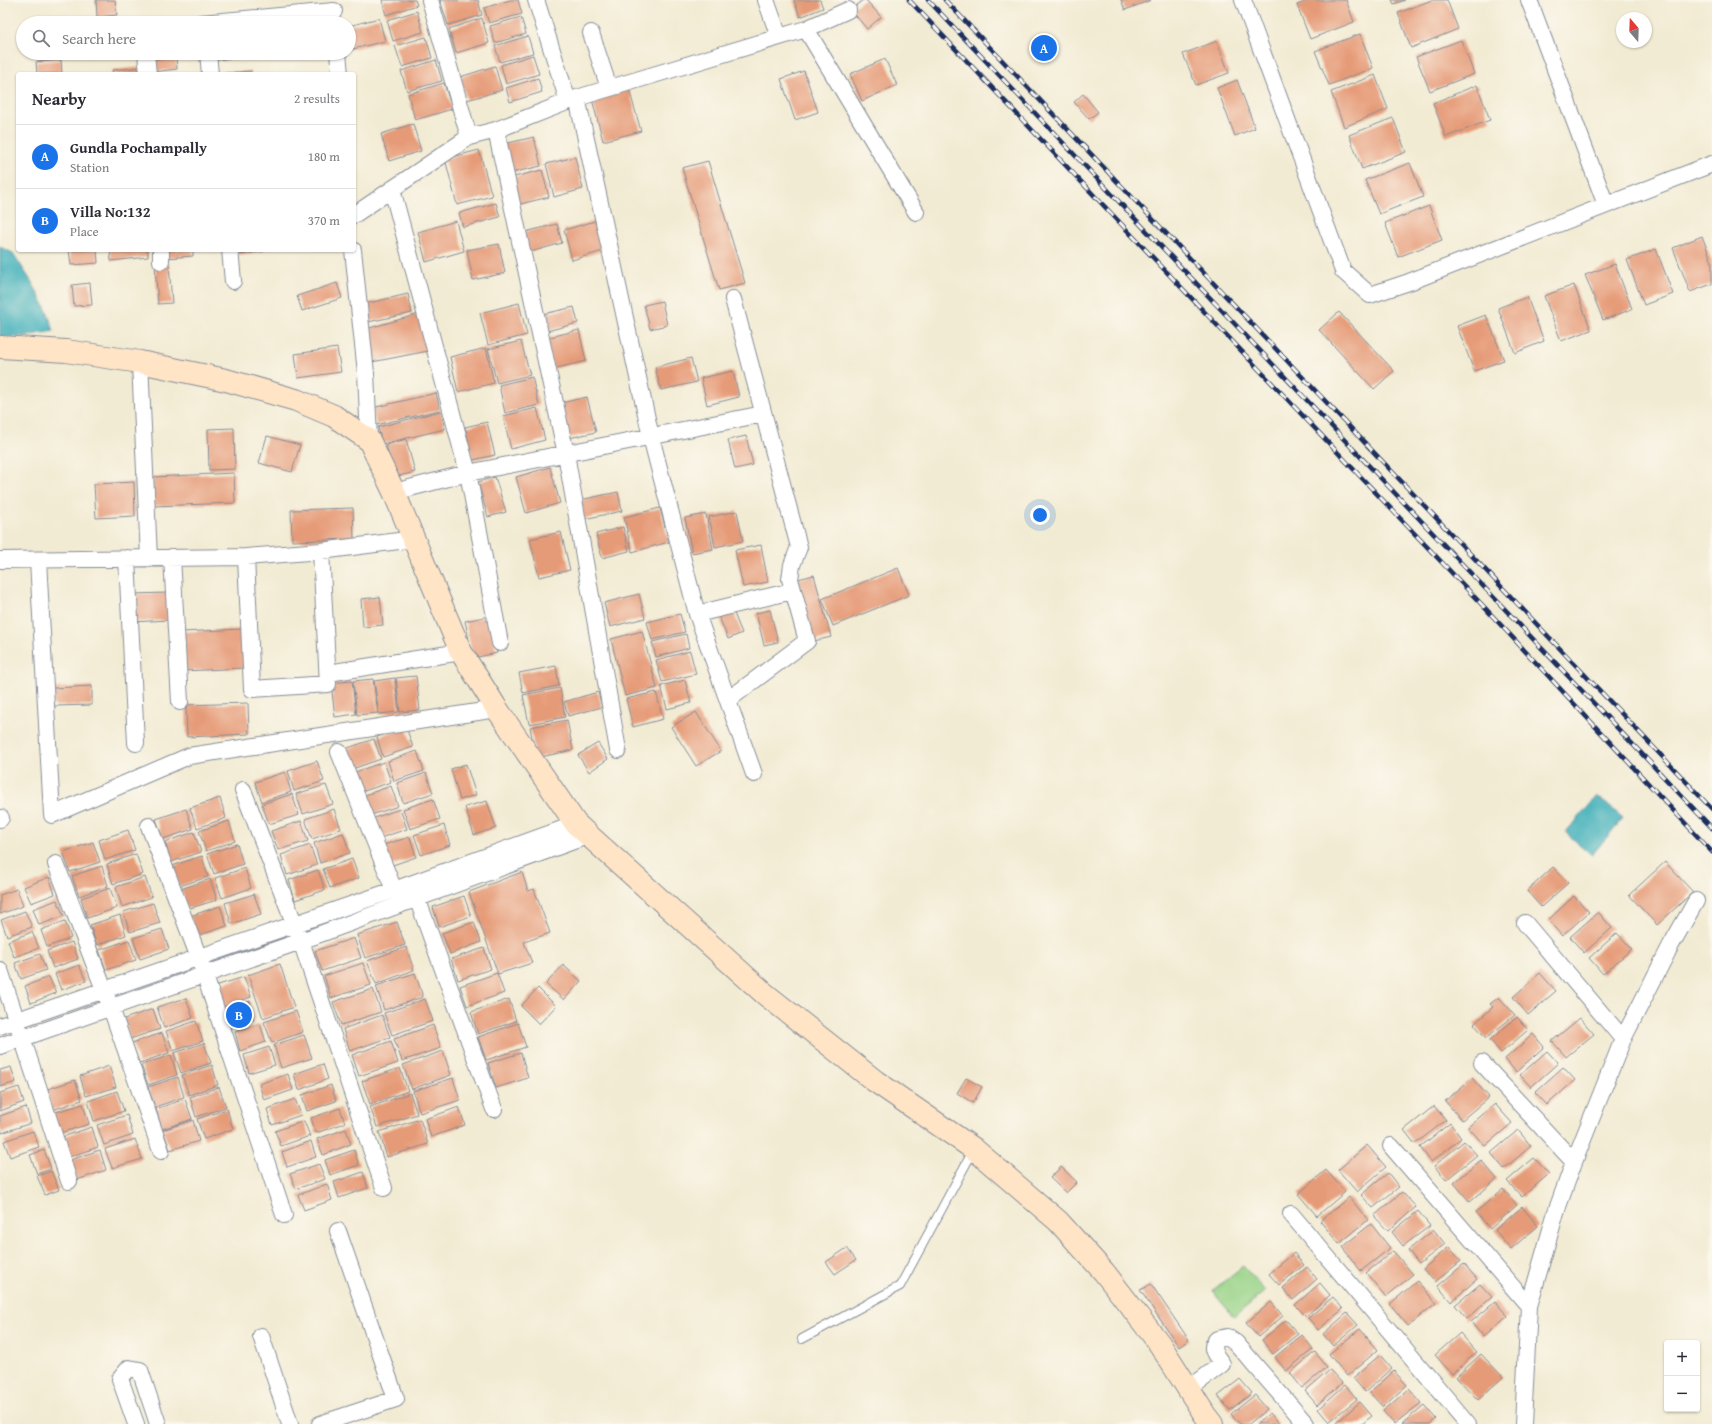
<!DOCTYPE html>
<html lang="en">
<head>
<meta charset="utf-8">
<style>
  :root { --surface:#fff; --page:#f7f7f7; --text:#2b2b33; --muted:#7c7c81; --line:#e1e1e2; --accent:#1a73e8 }
  body { margin:0; font-family:"Gentium Book Plus",serif; background:var(--page); color:var(--text) }
  .controls { position:absolute; right:12px; bottom:12px; display:grid; overflow:hidden; border-radius:4px; box-shadow:0 1px 3px #0004 }
  .controls button { width:36px; height:36px; display:grid; place-items:center; padding:0; border:0; border-bottom:1px solid var(--line); background:var(--surface); color:var(--text); font:20px sans-serif }
  .compass { position:absolute; left:1616px; top:12px; width:36px; height:36px; border-radius:50%; background:var(--surface); box-shadow:0 1px 3px #0004; rotate:341deg }
  .you { position:absolute; left:1040px; top:515px; width:14px; height:14px; margin:-10px; border:3px solid #fff; border-radius:50%; background:#1a73e8; box-shadow:0 0 0 6px #1a73e833 }
  .badge { display:grid; place-items:center; width:26px; height:26px; border-radius:50%; background:var(--accent); color:#fff; font-size:13px; font-weight:700 }
  .pin { position:absolute; translate:-50% -50%; border:2px solid #fff; box-shadow:0 1px 4px #0006 }
  .list { margin:0; padding:0; list-style:none }
  h2 { display:flex; justify-content:space-between; align-items:center; height:52px; margin:0; padding:0 16px; font-size:17px }
  h2 small { font-size:13px; font-weight:400; color:var(--muted) }
  .list li { display:grid; grid-template-columns:26px 1fr auto; gap:12px; align-items:center; box-sizing:border-box; height:64px; padding:0 16px; border-top:1px solid var(--line) }
  .list b { display:block; font-size:15px; white-space:nowrap }
  .list p { margin:0; font-size:13px; white-space:nowrap; color:var(--muted) }
  .list em { font-size:13px; font-style:normal; color:var(--muted) }
  .icon { flex:none; width:22px; height:22px; fill:none; stroke:currentColor; stroke-width:2; stroke-linecap:round; stroke-linejoin:round }
  .map { position:relative; flex:none; width:1712px; height:1424px; overflow:hidden }
  .search { position:absolute; background:var(--surface); box-shadow:0 1px 3px #0004; left:16px; top:16px; width:340px; height:44px; display:flex; align-items:center; gap:10px; box-sizing:border-box; padding:0 14px; border-radius:22px; color:var(--muted); font-size:15px }
  .panel { position:absolute; background:var(--surface); box-shadow:0 1px 3px #0004; left:16px; top:72px; width:340px; height:180px; border-radius:4px }
  .map>svg:first-child { display:block }
  .green { fill:#98d387; stroke:#5a8172 }
  .water { fill:#3eafb9; stroke:#2c6f8c }
  .building { fill:#e69b78 }
  .lines { fill:none; stroke-linecap:round; stroke-linejoin:round }
  .service-casing { stroke:#868d98; stroke-width:10 }
  .minor-casing { stroke:#868d98; stroke-width:18 }
  .secondary-casing { stroke:#868d98; stroke-width:24 }
  .service { stroke:#fff; stroke-width:8 }
  .minor { stroke:#fff; stroke-width:16 }
  .secondary { stroke:#ffe4c6; stroke-width:22 }
  .rail-casing { stroke:#1b2f5e; stroke-width:4.5 }
  .rail { stroke:#fbf7ec; stroke-width:3; stroke-dasharray:9; stroke-linecap:butt }
</style>
</head>
<body>
<div class="map">
<svg width="1712" height="1424" viewBox="0 0 1712 1424">
  <rect width="100%" height="100%" fill="#fbf7ec"/>
  <filter id="ink" filterUnits="userSpaceOnUse"><feTurbulence type="fractalNoise" baseFrequency=".025" numOctaves="2"/><feDisplacementMap in="SourceGraphic" scale="8" xChannelSelector="R" yChannelSelector="G"/><feConvolveMatrix kernelMatrix="1 2 1 2 8 2 1 2 1" color-interpolation-filters="sRGB"/></filter>
  <filter id="wash" filterUnits="userSpaceOnUse"><feTurbulence type="fractalNoise" baseFrequency=".012" numOctaves="4" result="noise"/><feDisplacementMap in="SourceGraphic" scale="16" xChannelSelector="R" yChannelSelector="G"/><feGaussianBlur stdDeviation="0.9" result="paint"/><feColorMatrix in="noise" values="0 0 0 0 0 0 0 0 0 0 0 0 0 0 0 0 0 1.4 0 .05"/><feComposite in="paint" operator="in"/></filter>
  <g filter="url(#wash)">
    <rect width="100%" height="100%" fill="#f2ebd3"/>
    <path class="green" d="M1243 1266 1265 1291 1234 1317 1212 1291Z"/>
    <path class="water" d="M0 247 13 253 33 284 46 309 54 331 19 337H0Z
      M1597 796 1623 818 1592 855 1566 833Z"/>
    <g id="blocks">
      <path class="building" d="M96 0H115L117 15 97 17Z
        M382 0H415L417 5 386 15Z
        M440 0H478L482 15 448 25Z
        M510 0H518L522 14 489 23 484 8Z
        M794 0H820L823 8 800 17Z
        M863 0H866L881 17 867 29 851 10Z
        M1121 0H1151L1125 10Z
        M1310 0H1346L1354 22 1310 39 1297 5Z
        M1392 0H1405L1394 4Z
        M1432 0H1447L1458 29 1411 48 1398 13Z
        M417 11 423 32 393 41 387 20Z
        M521 17 526 34 495 43 490 26Z
        M379 18 385 41 349 50V26Z
        M482 18 489 43 456 53 449 29Z
        M1360 34 1373 68 1329 85 1315 51Z
        M528 36 533 53 500 62 495 46Z
        M426 37 432 58 402 67 395 46Z
        M1461 40 1474 74 1430 91 1416 57Z
        M1217 41 1229 73 1196 85 1183 54Z
        M37 53H59L60 58 38 60Z
        M155 53H174V54L155 56Z
        M216 53H270V54L216 60Z
        M533 55 539 74 506 84 501 65Z
        M176 57 177 69 153 72 152 59Z
        M885 59 897 85 862 101 850 74Z
        M61 60 62 74H37L36 62Z
        M436 60 442 81 407 91 401 71Z
        M495 66 502 90 467 100 460 77Z
        M143 67 144 74H113L112 70Z
        M251 71V74H225V73Z
        M804 71 818 112 795 120 781 79Z
        M1375 75 1388 109 1344 127 1331 92Z
        M538 78 542 92 510 102 506 88Z
        M1237 80 1255 128 1235 136 1217 88Z
        M444 83 452 109 415 120 408 94Z
        M1477 85 1490 120 1446 137 1433 103Z
        M629 89 641 131 603 141 592 99Z
        M1083 94 1098 112 1089 119 1074 102Z
        M1393 118 1406 152 1362 169 1349 135Z
        M413 124 421 151 389 161 381 134Z
        M534 137 541 166 507 174 500 145Z
        M479 150 492 196 457 205 445 159Z
        M575 157 583 189 554 197 546 164Z
        M708 161 745 283 719 290 682 168Z
        M1410 163 1423 197 1379 214 1365 180Z
        M542 170 549 197 516 205 510 178Z
        M496 203 500 217 463 227 459 213Z
        M1429 206 1442 240 1398 257 1385 223Z
        M456 221 464 251 426 262 418 232Z
        M595 221 603 251 572 260 564 230Z
        M557 224 562 243 527 253 521 233Z
        M1702 236 1712 262V284L1690 292 1673 248Z
        M499 244 505 273 473 280 467 250Z
        M1656 249 1673 294 1644 305 1627 260Z
        M69 250H97L98 263 71 265Z
        M110 250H148V257L111 261Z
        M165 250H193V256L166 258Z
        M238 250H264V251L239 255Z
        M169 264 172 303 158 304 155 265Z
        M1615 264 1632 309 1603 320 1585 275Z
        M90 283 92 305 74 306 72 285Z
        M337 283 342 298 302 311 297 296Z
        M1574 285 1591 330 1561 341 1544 296Z
        M408 294 412 313 363 323 360 305Z
        M1527 297 1544 341 1515 353 1498 308Z
        M662 301 667 325 650 329 644 305Z
        M519 303 527 335 488 345 480 313Z
        M574 307 578 323 543 332 539 315Z
        M1339 312 1394 371 1374 389 1319 330Z
        M419 314 428 351 372 362 366 329Z
        M1486 315 1504 360 1474 371 1457 326Z
        M579 330 586 361 553 369 546 338Z
        M521 341 530 375 497 383 488 349Z
        M337 348 341 372 298 378 295 354Z
        M486 348 494 383 458 392 450 357Z
        M691 358 697 382 661 390 655 367Z
        M733 371 739 397 707 405 701 378Z
        M532 377 539 405 505 413 499 385Z
        M436 393 440 410 376 425 372 408Z
        M587 397 596 432 569 438 561 403Z
        M537 408 545 440 511 449 503 416Z
        M441 411 445 429 382 444 378 427Z
        M487 422 495 455 473 460 465 427Z
        M234 428 235 469 209 470 208 429Z
        M267 436 300 445 292 472 259 463Z
        M746 436 753 465 735 469 728 440Z
        M406 439 415 472 395 477 386 445Z
        M550 467 560 503 526 513 516 477Z
        M234 473 235 503 153 506 152 477Z
        M495 477 506 512 488 517 478 482Z
        M134 482 135 516 96 518 94 484Z
        M618 492 622 511 584 519 580 500Z
        M353 508 354 539 292 541 291 510Z
        M660 508 669 542 632 552 624 517Z
        M737 511 743 541 715 547 709 517Z
        M706 514 713 549 692 553 685 518Z
        M623 527 629 551 602 558 596 534Z
        M561 532 570 570 539 577 530 539Z
        M761 545 768 582 743 587 735 550Z
        M898 568 909 595 833 626 822 599Z
        M814 575 831 637 814 641 798 579Z
        M169 593 170 620 131 622 130 594Z
        M639 594 645 618 610 627 604 603Z
        M380 597 383 625 363 627 361 599Z
        M770 610 778 642 764 645 756 613Z
        M733 611 742 633 728 639 719 617Z
        M680 614 685 632 652 640 647 622Z
        M489 616 497 653 473 658 465 621Z
        M242 629 244 668 183 671 182 632Z
        M642 631 657 688 625 696 611 639Z
        M686 634 689 648 656 657 652 642Z
        M690 651 696 674 662 682 656 660Z
        M556 666 559 686 523 693 519 673Z
        M416 676 420 710 400 712 396 678Z
        M395 678 399 712 379 714 374 681Z
        M373 679 378 713 357 715 353 681Z
        M685 680 691 703 667 709 661 686Z
        M352 681 356 714 335 717 331 683Z
        M92 686V705L54 706 53 688Z
        M560 688 565 717 529 724 523 695Z
        M598 692 602 707 568 716 564 702Z
        M656 692 663 719 633 727 626 699Z
        M248 703 249 734 187 737 186 705Z
        M696 712 721 751 696 766 671 727Z
        M567 720 573 750 536 758 530 727Z
        M406 727 413 747 383 757 377 737Z
        M374 739 381 759 352 769 345 749Z
        M598 743 608 759 589 772 578 755Z
        M417 751 424 771 394 781 388 761Z
        M317 761 324 781 294 791 288 771Z
        M384 762 391 782 361 792 355 772Z
        M466 764 476 795 460 800 451 769Z
        M285 772 291 792 262 802 255 782Z
        M426 773 433 793 403 803 397 783Z
        M326 785 333 804 303 814 296 794Z
        M391 786 398 806 368 816 362 796Z
        M292 794 299 815 269 824 262 804Z
        M220 798 226 818 197 828 190 808Z
        M433 799 440 819 410 829 403 809Z
        M487 801 496 828 474 835 465 807Z
        M186 809 193 829 163 839 156 819Z
        M334 809 341 829 312 839 305 819Z
        M400 809 407 829 377 839 371 819Z
        M229 821 235 841 206 851 199 831Z
        M301 821 308 841 278 850 271 831Z
        M444 825 450 845 421 855 414 835Z
        M128 830 135 850 105 860 99 840Z
        M194 832 201 852 171 862 165 842Z
        M343 833 350 853 320 863 314 843Z
        M410 837 416 857 387 867 380 846Z
        M93 842 100 862 70 872 63 852Z
        M237 844 243 864 214 874 207 854Z
        M310 845 317 865 287 875 281 855Z
        M136 854 143 874 113 884 107 864Z
        M202 856 208 877 179 886 172 866Z
        M352 859 359 878 330 888 323 869Z
        M1665 862 1693 892 1657 925 1629 895Z
        M102 866 108 886 79 896 72 876Z
        M1553 867 1568 883 1541 907 1527 891Z
        M245 868 251 888 222 898 215 878Z
        M318 870 325 890 295 900 289 880Z
        M522 872 528 891 534 889 550 933 524 942 532 963 498 974 469 892Z
        M49 877 55 894 31 903 24 887Z
        M145 877 152 897 122 907 116 887Z
        M210 879 217 900 187 909 181 889Z
        M110 888 117 908 87 918 81 898Z
        M17 889 23 906 0 914V895Z
        M254 894 261 914 231 924 225 903Z
        M464 896 471 916 439 927 433 907Z
        M1574 896 1589 912 1562 936 1548 920Z
        M57 900 64 916 39 925 33 909Z
        M153 903 160 923 130 932 123 912Z
        M220 906 227 926 197 936 190 916Z
        M25 911 32 927 7 936 1 920Z
        M1598 912 1612 928 1584 953 1570 937Z
        M120 915 126 935 97 945 90 925Z
        M65 921 71 938 47 947 41 930Z
        M397 922 405 945 365 958 357 935Z
        M474 922 481 942 450 954 442 933Z
        M162 929 169 949 140 959 133 938Z
        M32 932 39 948 14 957 8 941Z
        M1617 933 1632 949 1603 974 1589 958Z
        M354 938 361 958 322 971 315 951Z
        M129 940 136 960 106 970 99 950Z
        M72 942 78 959 53 968 47 951Z
        M406 947 414 970 376 984 367 961Z
        M484 948 491 969 458 980 451 959Z
        M40 954 46 970 21 979 15 963Z
        M363 963 371 985 331 998 324 976Z
        M280 964 294 1007 263 1018 248 975Z
        M79 965 86 981 61 990 55 974Z
        M563 965 581 981 564 1000 546 984Z
        M415 973 423 997 384 1010 376 986Z
        M497 973 504 993 467 1006 460 986Z
        M1540 973 1556 991 1528 1015 1513 997Z
        M49 977 56 993 31 1003 25 986Z
        M244 977 251 997 222 1007 215 986Z
        M538 988 556 1006 539 1024 521 1006Z
        M373 989 381 1012 341 1025 333 1002Z
        M1499 997 1515 1015 1486 1038 1474 1024 1493 1007 1490 1004Z
        M186 998 193 1018 164 1028 157 1007Z
        M425 999 433 1021 392 1035 384 1013Z
        M509 999 516 1021 478 1034 471 1012Z
        M250 1001 254 1020 230 1028 224 1010Z
        M153 1009 160 1029 130 1039 124 1019Z
        M296 1011 303 1032 272 1043 264 1022Z
        M382 1015 390 1037 350 1051 343 1029Z
        M1517 1017 1528 1030 1501 1053 1490 1040Z
        M1580 1018 1594 1034 1566 1057 1552 1041Z
        M196 1021 203 1041 173 1051 166 1031Z
        M518 1023 526 1047 486 1060 478 1037Z
        M260 1024 266 1042 240 1051 235 1032Z
        M433 1025 441 1048 402 1061 394 1039Z
        M162 1033 169 1053 139 1063 132 1043Z
        M1533 1034 1544 1047 1516 1072 1505 1059Z
        M304 1035 312 1058 281 1068 274 1045Z
        M391 1041 398 1063 359 1076 352 1055Z
        M204 1043 211 1063 181 1073 174 1053Z
        M269 1047 275 1065 249 1073 244 1055Z
        M443 1051 451 1075 412 1089 403 1065Z
        M1547 1051 1558 1063 1531 1087 1520 1075Z
        M521 1053 528 1078 496 1088 488 1063Z
        M171 1055 177 1075 148 1085 141 1065Z
        M323 1064 328 1079 299 1090 294 1074Z
        M212 1065 218 1085 189 1095 182 1075Z
        M109 1066 116 1087 86 1096 80 1076Z
        M11 1067 16 1082 0 1087V1070Z
        M1563 1067 1575 1080 1547 1105 1535 1092Z
        M400 1068 408 1091 370 1104 362 1081Z
        M288 1074 293 1090 264 1100 259 1084Z
        M178 1077 184 1097 155 1107 148 1087Z
        M453 1078 460 1100 420 1113 413 1091Z
        M966 1078 982 1087 973 1103 957 1093Z
        M1472 1078 1489 1097 1462 1120 1445 1101Z
        M75 1080 82 1100 52 1110 45 1090Z
        M331 1085 336 1101 307 1111 302 1095Z
        M19 1087 24 1102 0 1111V1093Z
        M219 1087 226 1107 196 1117 190 1097Z
        M117 1091 124 1111 94 1121 88 1101Z
        M410 1093 417 1114 377 1127 370 1107Z
        M185 1099 192 1119 162 1129 156 1109Z
        M295 1099 301 1115 272 1125 267 1109Z
        M83 1104 89 1124 60 1133 53 1113Z
        M1495 1104 1512 1123 1485 1146 1468 1127Z
        M1434 1106 1446 1120 1415 1144 1404 1130Z
        M26 1107 31 1123 2 1133 0 1126V1116Z
        M459 1107 465 1125 431 1137 425 1119Z
        M340 1108 345 1123 316 1133 311 1118Z
        M227 1109 233 1129 204 1139 197 1119Z
        M127 1115 133 1135 104 1145 97 1125Z
        M420 1119 428 1144 387 1157 379 1132Z
        M193 1120 199 1141 170 1150 163 1130Z
        M304 1121 310 1136 281 1146 275 1131Z
        M1450 1123 1461 1138 1431 1162 1420 1147Z
        M92 1127 98 1147 69 1157 62 1137Z
        M346 1129 351 1144 323 1155 317 1139Z
        M1518 1130 1531 1146 1504 1169 1491 1153Z
        M33 1131 39 1147 10 1157 4 1141Z
        M135 1139 142 1159 112 1168 105 1149Z
        M311 1141 316 1157 287 1167 282 1152Z
        M1464 1141 1477 1155 1446 1180 1434 1166Z
        M1367 1145 1386 1167 1357 1192 1338 1170Z
        M44 1150 51 1169 37 1174 30 1155Z
        M100 1150 106 1170 77 1180 70 1160Z
        M354 1150 359 1165 330 1175 325 1160Z
        M1534 1158 1549 1174 1522 1197 1507 1181Z
        M1481 1160 1497 1179 1470 1202 1454 1183Z
        M319 1164 325 1179 296 1189 290 1174Z
        M1061 1167 1077 1182 1066 1193 1050 1178Z
        M1326 1170 1345 1192 1317 1216 1298 1194Z
        M51 1171 59 1190 45 1195 37 1176Z
        M363 1172 368 1188 339 1198 334 1182Z
        M1388 1173 1399 1187 1373 1208 1361 1195Z
        M327 1184 332 1200 304 1210 298 1195Z
        M1503 1189 1517 1205 1490 1229 1476 1212Z
        M1402 1192 1416 1207 1388 1231 1374 1216Z
        M1349 1197 1368 1220 1339 1244 1320 1221Z
        M1522 1207 1538 1226 1511 1249 1495 1230Z
        M1418 1211 1430 1226 1403 1246 1392 1232Z
        M1371 1224 1390 1248 1361 1271 1342 1247Z
        M1434 1230 1445 1244 1419 1264 1408 1250Z
        M1449 1247 1461 1261 1435 1282 1423 1269Z
        M847 1248 856 1260 835 1274 826 1262Z
        M1393 1251 1413 1274 1386 1297 1366 1273Z
        M1294 1253 1304 1265 1279 1285 1269 1274Z
        M1464 1264 1477 1279 1451 1302 1438 1286Z
        M1307 1267 1317 1279 1293 1300 1283 1288Z
        M1417 1281 1436 1303 1408 1326 1390 1304Z
        M1320 1283 1330 1295 1306 1316 1295 1305Z
        M1151 1284 1189 1340 1179 1347 1140 1290Z
        M1480 1284 1492 1297 1467 1319 1455 1305Z
        M1333 1297 1343 1309 1318 1330 1308 1318Z
        M1271 1302 1283 1316 1258 1337 1246 1323Z
        M1495 1302 1508 1316 1483 1337 1471 1322Z
        M1347 1313 1358 1325 1333 1346 1323 1334Z
        M1286 1320 1298 1334 1273 1354 1262 1340Z
        M1360 1329 1378 1350 1347 1376 1329 1354Z
        M1460 1333 1477 1352 1452 1374 1435 1355Z
        M1302 1335 1313 1349 1286 1371 1275 1357Z
        M1315 1352 1327 1367 1302 1388 1290 1373Z
        M1481 1354 1503 1377 1478 1400 1456 1377Z
        M1380 1355 1392 1369 1365 1392 1353 1378Z
        M1330 1370 1342 1383 1317 1405 1305 1391Z
        M1394 1371 1407 1385 1383 1407 1370 1393Z
        M1240 1379 1252 1393 1230 1410 1218 1396Z
        M1345 1385 1357 1399 1329 1422 1318 1409Z
        M1409 1389 1421 1403 1394 1424 1383 1411Z
        M1255 1395 1267 1409 1249 1424H1240L1231 1414Z
        M1360 1402 1372 1416 1362 1424H1335Z
        M1424 1405 1436 1419 1430 1424H1402Z
        M1270 1413 1279 1424H1256Z"/>
    </g>
  </g>
  <g filter="url(#ink)">
    <use href="#blocks" fill-opacity="0" stroke="#868d98" stroke-width="1"/>
    <g class="lines">
      <defs>
        <path id="service" d="M802 1339 900 1286 974 1149"/>
        <path id="minor" d="M430 0 469 137
          M536 0 568 101
          M766 0 779 37
          M1243 0 1343 271 1370 295 1409 282 1712 164
          M1529 0 1606 205
          M201 23 334 11
          M806 29 916 212
          M591 33 609 88
          M146 53 148 74
          M208 53 210 74
          M338 53 340 74
          M577 98 806 29 848 10
          M496 130 566 454 618 750
          M392 189 468 473 500 643
          M354 215 469 137 496 130 577 98 651 437 697 614 754 774
          M161 250V261
          M230 250 233 281
          M353 250 366 373 369 440
          M140 362 149 558
          M394 492 468 473 763 414
          M172 557 180 702
          M246 557 252 689 328 684 321 551
          M127 558 136 743
          M0 560 246 557 321 551 414 539
          M38 560 52 815 189 756 497 709
          M697 614 792 591
          M328 673 461 652
          M728 700 807 641 790 579 792 565 799 547 733 299
          M339 752 394 890
          M243 790 301 941 384 1188
          M0 819 1 818
          M149 826 199 958 284 1215
          M56 864 111 1008 161 1151
          M417 898 494 1109
          M1525 923 1623 1039
          M0 970 69 1181
          M0 1026 394 890 576 824
          M0 1046 301 941 587 836
          M1482 1063 1574 1162
          M1391 1146 1529 1306
          M1291 1214 1468 1424
          M261 1336 290 1424
          M1189 1389 1222 1364C1216 1355 1208 1349 1217 1339L1227 1337 1236 1343 1306 1424
          M136 1424 120 1379 129 1368 140 1370 158 1424
          M320 1424 396 1399 338 1231
          M1523 1424 1529 1306 1556 1212 1574 1162 1623 1039 1671 945 1696 901"/>
        <path id="secondary" d="M0 347 66 351 140 362 226 380 296 400 334 416 369 440 394 492 461 652 497 709 576 824 765 994 875 1081 974 1149 1058 1221 1104 1272 1159 1343 1205 1415 1212 1424"/>
      </defs>
      <use href="#service" class="service-casing"/>
      <use href="#minor" class="minor-casing"/>
      <use href="#secondary" class="secondary-casing"/>
      <use href="#service" class="service"/>
      <use href="#minor" class="minor"/>
      <use href="#secondary" class="secondary"/>
      <defs>
        <path id="rail" d="M909 0 1486 609 1712 852
          M928 0 1712 828
          M945 0 1712 809"/>
      </defs>
      <use href="#rail" class="rail-casing"/>
      <use href="#rail" class="rail"/>
    </g>
  </g>
</svg>
<div class="controls">
<button>+</button>
<button>−</button>
</div>
<svg class="compass" viewBox="-18 -18 36 36"><path d="M0-13l5 13h-10z" fill="#e53935"/><path d="M0 13l5-13h-10z" fill="#7c7c81"/></svg>
<div class="you"></div>
<div class="pin badge" style="left:1044px;top:48px">A</div>
<div class="pin badge" style="left:239px;top:1015px">B</div>
<div class="search"><svg class="icon" aria-label="search" viewBox="0 0 24 24"><circle cx="10" cy="10" r="6"/><path d="M15 15l6 6"/></svg>Search here</div>
<section class="panel">
<h2>Nearby<small>2 results</small></h2>
<ul class="list">
<li><span class="badge">A</span><div><b>Gundla Pochampally</b><p>Station</p></div><em>180 m</em></li>
<li><span class="badge">B</span><div><b>Villa No:132</b><p>Place</p></div><em>370 m</em></li>
</ul>
</section>
</div>
</body>
</html>
